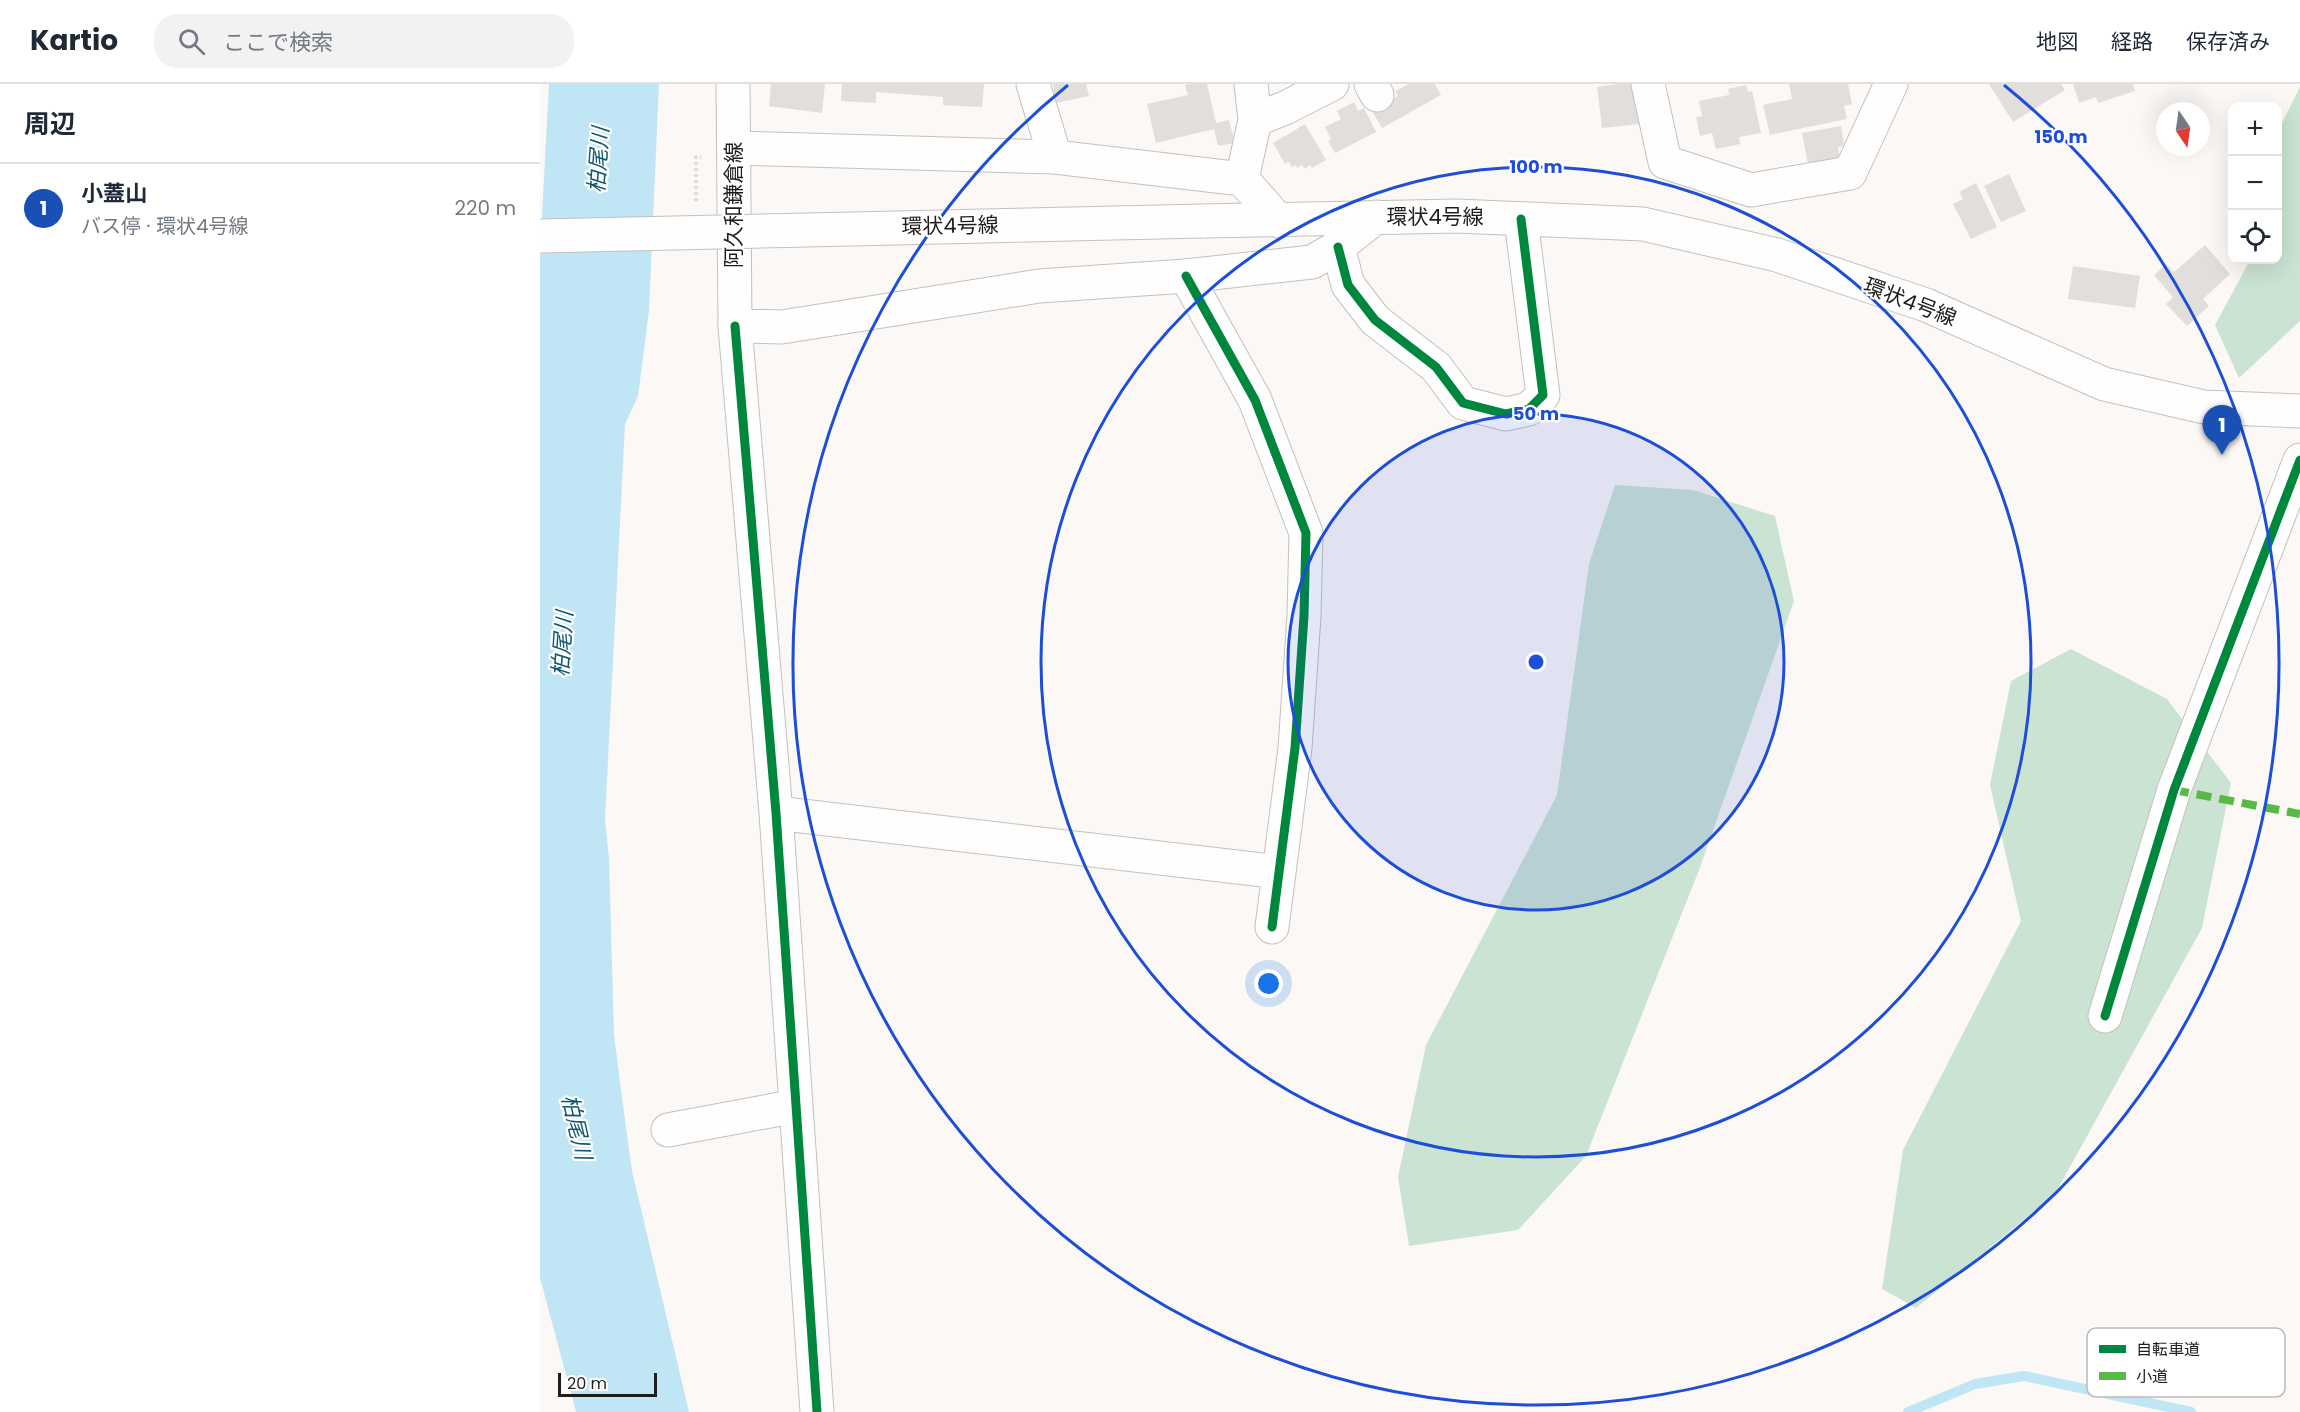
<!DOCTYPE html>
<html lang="ja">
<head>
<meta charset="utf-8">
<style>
  :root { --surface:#fff; --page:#f2f2f3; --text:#1f2937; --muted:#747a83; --line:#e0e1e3; --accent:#d93025 }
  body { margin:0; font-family:Poppins,"Noto Sans JP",sans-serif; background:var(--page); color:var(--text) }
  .controls { position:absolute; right:18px; top:18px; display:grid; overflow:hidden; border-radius:12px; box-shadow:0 6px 24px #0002 }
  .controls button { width:54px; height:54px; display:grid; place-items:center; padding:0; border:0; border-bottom:2px solid var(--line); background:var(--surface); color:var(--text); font:30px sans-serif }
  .compass { position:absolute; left:1616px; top:18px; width:54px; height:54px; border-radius:50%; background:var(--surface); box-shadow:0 6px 24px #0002; rotate:167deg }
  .scale { position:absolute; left:18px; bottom:15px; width:99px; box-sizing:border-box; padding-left:6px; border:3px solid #1f1d1b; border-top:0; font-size:16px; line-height:21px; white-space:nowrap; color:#1f1d1b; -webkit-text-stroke:4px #fff; paint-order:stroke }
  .you { position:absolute; left:729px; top:900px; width:21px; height:21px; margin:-15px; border:4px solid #fff; border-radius:50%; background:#1a73e8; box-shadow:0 0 0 9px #1a73e833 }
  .badge { display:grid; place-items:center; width:39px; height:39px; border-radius:50%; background:var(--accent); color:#fff; font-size:20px; font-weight:700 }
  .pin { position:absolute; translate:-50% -50px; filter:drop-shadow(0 2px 3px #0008) }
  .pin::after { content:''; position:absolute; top:32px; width:21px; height:18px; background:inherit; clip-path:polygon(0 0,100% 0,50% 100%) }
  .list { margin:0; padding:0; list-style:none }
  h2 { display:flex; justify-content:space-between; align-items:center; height:78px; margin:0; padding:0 24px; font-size:26px }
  h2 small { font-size:20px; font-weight:400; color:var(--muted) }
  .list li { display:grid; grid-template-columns:39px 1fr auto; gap:18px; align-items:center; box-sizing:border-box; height:90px; padding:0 24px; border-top:2px solid var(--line) }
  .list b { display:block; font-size:22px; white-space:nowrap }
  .list p { margin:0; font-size:20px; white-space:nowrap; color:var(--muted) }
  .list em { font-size:20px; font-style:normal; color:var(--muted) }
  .icon { flex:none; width:33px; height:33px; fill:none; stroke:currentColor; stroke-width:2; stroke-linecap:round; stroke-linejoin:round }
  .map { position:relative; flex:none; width:1760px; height:1328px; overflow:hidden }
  header { display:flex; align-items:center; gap:36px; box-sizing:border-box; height:84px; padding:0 30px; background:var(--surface); border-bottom:2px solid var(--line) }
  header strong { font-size:28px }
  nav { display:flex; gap:33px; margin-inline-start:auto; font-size:21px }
  .search { width:420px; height:54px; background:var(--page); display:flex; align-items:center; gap:15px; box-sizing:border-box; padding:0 21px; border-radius:24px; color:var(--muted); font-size:22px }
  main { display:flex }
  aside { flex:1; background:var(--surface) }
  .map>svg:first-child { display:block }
  .green { fill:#cbe3d3 }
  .water { fill:#c0e6f6 }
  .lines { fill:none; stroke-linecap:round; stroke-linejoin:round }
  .stream { stroke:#c0e6f6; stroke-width:10 }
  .building { fill:#e1dedc }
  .minor-casing { stroke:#c3c1bf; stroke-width:35 }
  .major-casing { stroke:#c3c1bf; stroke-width:35 }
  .path { stroke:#dedddc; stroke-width:4; stroke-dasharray:3 3; stroke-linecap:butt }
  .minor { stroke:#fefefe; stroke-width:33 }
  .major { stroke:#fefefe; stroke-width:33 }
  .major-bridge-casing { stroke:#c3c1bf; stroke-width:35; stroke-linecap:butt }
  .major-bridge { stroke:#fefefe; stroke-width:33 }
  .quiet { stroke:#58b947; stroke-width:8; stroke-dasharray:15 8; stroke-linecap:butt }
  .cycleway-casing { stroke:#fff; stroke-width:13 }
  .cycleway { stroke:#00873e; stroke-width:9 }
  .ring { fill:none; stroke:#1d4ed8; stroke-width:3 }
  .labels { text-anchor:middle; stroke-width:4.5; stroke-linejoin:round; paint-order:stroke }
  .street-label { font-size:21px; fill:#1f1d1b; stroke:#fff }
  .water-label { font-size:22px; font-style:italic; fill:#10596f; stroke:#fff }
  .key { fill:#fff; stroke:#bcbbbb; stroke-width:1.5 }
  .key-label { font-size:16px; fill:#1f1d1b }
  .centre { fill:#1d4ed8; stroke:#fff; stroke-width:3 }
  .ring-label { font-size:18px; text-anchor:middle; font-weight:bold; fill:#1d4ed8; stroke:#fff; stroke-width:4.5; stroke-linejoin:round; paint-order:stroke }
</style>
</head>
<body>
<header>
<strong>Kartio</strong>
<div class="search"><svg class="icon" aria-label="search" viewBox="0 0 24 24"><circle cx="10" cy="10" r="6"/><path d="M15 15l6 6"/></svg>ここで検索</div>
<nav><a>地図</a><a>経路</a><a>保存済み</a></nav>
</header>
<main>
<aside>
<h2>周辺<small></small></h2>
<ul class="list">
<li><span class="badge" style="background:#1a4fb4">1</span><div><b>小蓋山</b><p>バス停 · 環状4号線</p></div><em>220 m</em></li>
</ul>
</aside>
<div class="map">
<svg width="1760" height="1328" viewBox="0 0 1760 1328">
  <rect width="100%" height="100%" fill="#fbf8f5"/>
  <path class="green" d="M1760 3V237L1699 294 1675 241 1710 176H1738V47Z
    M1075 401 1153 406 1235 432 1254 517 1159 786 1046 1072 978 1146 869 1162 858 1093 886 961 1017 711 1049 480Z
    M1531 565 1627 615 1691 699 1662 844 1515 1110 1376 1224 1342 1205 1363 1066 1481 837 1450 701 1471 597Z"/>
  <path class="water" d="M9 0H119L109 226 98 312 85 340 65 736 69 774 74 951 84 1029 92 1087 149 1328H36L0 1194V169Z"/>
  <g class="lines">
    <path class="stream" d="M1368 1328 1435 1300 1484 1292 1651 1328"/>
  </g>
  <path class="building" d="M231 0H285L282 29 229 22Z
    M302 0H444L442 23 403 21V13L336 8V19L301 17Z
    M513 0H546L549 12 516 19Z
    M651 0H667L676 39 689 36 695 59 678 62 674 45 616 59 607 20 648 11 645 1Z
    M869 0H895L901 11 842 44 832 27 858 12 855 7Z
    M1078 0H1095L1099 40 1062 44 1057 3Z
    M1249 0H1308L1312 20 1304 22 1307 35 1230 51 1223 21 1252 15Z
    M1449 0H1521L1525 6 1473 38Z
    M1533 0H1593L1595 7 1558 19 1556 13 1539 19Z
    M1206 1 1208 8 1212 7 1221 49 1199 53 1200 60 1176 65 1172 49 1160 52 1156 33 1162 32 1159 17 1189 11 1188 5Z
    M814 18 818 27 824 24 836 48 795 69 788 57 791 55 785 43 801 35 797 27Z
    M765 40 786 76 772 84 770 81 765 85 762 81 757 84 756 81 752 83 749 78 745 80 733 59Z
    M1301 42 1304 62 1298 63 1300 74 1268 80 1262 49Z
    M1469 90 1486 127 1461 138 1444 102Z
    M1436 99 1457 143 1431 155 1413 120 1423 115 1419 108Z
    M1665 161 1690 190 1663 215 1669 222 1647 242 1626 220 1633 213 1614 191 1626 180 1634 188Z
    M1533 182 1600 192 1595 224 1528 215Z"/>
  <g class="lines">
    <defs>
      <path id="minor" d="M493 0 515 73
        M831 0 837 11
        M1108 0 1125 78 1211 106 1310 89 1351 0
        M715 36 745 24 792 0
        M702 95 715 36 711 0
        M798 163 808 201 835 236 896 283 923 319 966 330 989 325 1003 311 981 135
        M646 192 715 316 766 449 764 532 755 664 732 843
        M195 242 236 729 277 1328
        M236 729 739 788
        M1565 932 1634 706 1760 376
        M128 1046 256 1022"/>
      <path id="major" d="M193 0 195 242 242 243 499 202 646 192 772 178 798 163 836 133
        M194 64 515 73 702 95 739 137
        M662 137 917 132 1103 140 1237 171 1386 221 1564 300 1664 323 1760 327"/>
    </defs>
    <use href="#minor" class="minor-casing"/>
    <use href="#major" class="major-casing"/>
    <path class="path" d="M156 117V73H161"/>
    <use href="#minor" class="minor"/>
    <use href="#major" class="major"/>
    <defs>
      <path id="major-bridge" d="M0 152 662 137"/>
    </defs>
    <use href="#major-bridge" class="major-bridge-casing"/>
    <use href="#major-bridge" class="major-bridge"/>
    <path class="quiet" d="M1634 706 1760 730"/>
    <defs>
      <path id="cycleway" d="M798 163 808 201 835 236 896 283 923 319 966 330 989 325 1003 311 981 135
        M646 192 715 316 766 449 764 532 755 664 732 843
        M195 242 236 729 277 1328
        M1565 932 1634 706 1760 376"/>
    </defs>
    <use href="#cycleway" class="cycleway-casing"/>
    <use href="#cycleway" class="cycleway"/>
  </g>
  <circle cx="996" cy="578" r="248" fill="#1d4ed8" fill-opacity=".12"/>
  <g class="ring">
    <circle cx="996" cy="578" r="248"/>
    <circle cx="996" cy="578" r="495"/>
    <path d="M1464 1A743 743 0 1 1 528 1"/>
  </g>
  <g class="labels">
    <g class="street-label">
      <text transform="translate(194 121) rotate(-90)" y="7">阿久和鎌倉線</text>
      <text x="895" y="140">環状4号線</text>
      <text transform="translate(410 142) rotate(-1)" y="7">環状4号線</text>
      <text transform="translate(1370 218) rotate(21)" y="7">環状4号線</text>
    </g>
    <g class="water-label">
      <text transform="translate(58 76) rotate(-86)" y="8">柏尾川</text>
      <text transform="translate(22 560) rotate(-86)" y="8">柏尾川</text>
      <text transform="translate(37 1043) rotate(77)" y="8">柏尾川</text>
    </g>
  </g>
  <rect x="1547" y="1244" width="198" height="69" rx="9" class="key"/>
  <rect x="1559" y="1261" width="27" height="8" fill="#00873e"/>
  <rect x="1559" y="1288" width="27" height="8" fill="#58b947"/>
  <g class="key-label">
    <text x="1596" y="1271">自転車道</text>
    <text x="1596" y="1298">小道</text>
  </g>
  <circle cx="996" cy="578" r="9" class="centre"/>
  <g class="ring-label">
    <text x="1521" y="59">150 m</text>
    <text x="996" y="89">100 m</text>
    <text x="996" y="336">50 m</text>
  </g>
</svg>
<div class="controls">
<button>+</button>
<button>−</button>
<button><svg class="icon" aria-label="locate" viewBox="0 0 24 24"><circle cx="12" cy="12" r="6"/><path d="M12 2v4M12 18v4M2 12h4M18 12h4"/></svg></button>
</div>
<svg class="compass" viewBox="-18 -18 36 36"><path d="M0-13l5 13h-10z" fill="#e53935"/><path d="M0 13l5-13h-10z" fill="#747a83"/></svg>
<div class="scale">20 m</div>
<div class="you"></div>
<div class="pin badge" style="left:1682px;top:371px;background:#1a4fb4">1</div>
</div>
</main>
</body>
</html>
